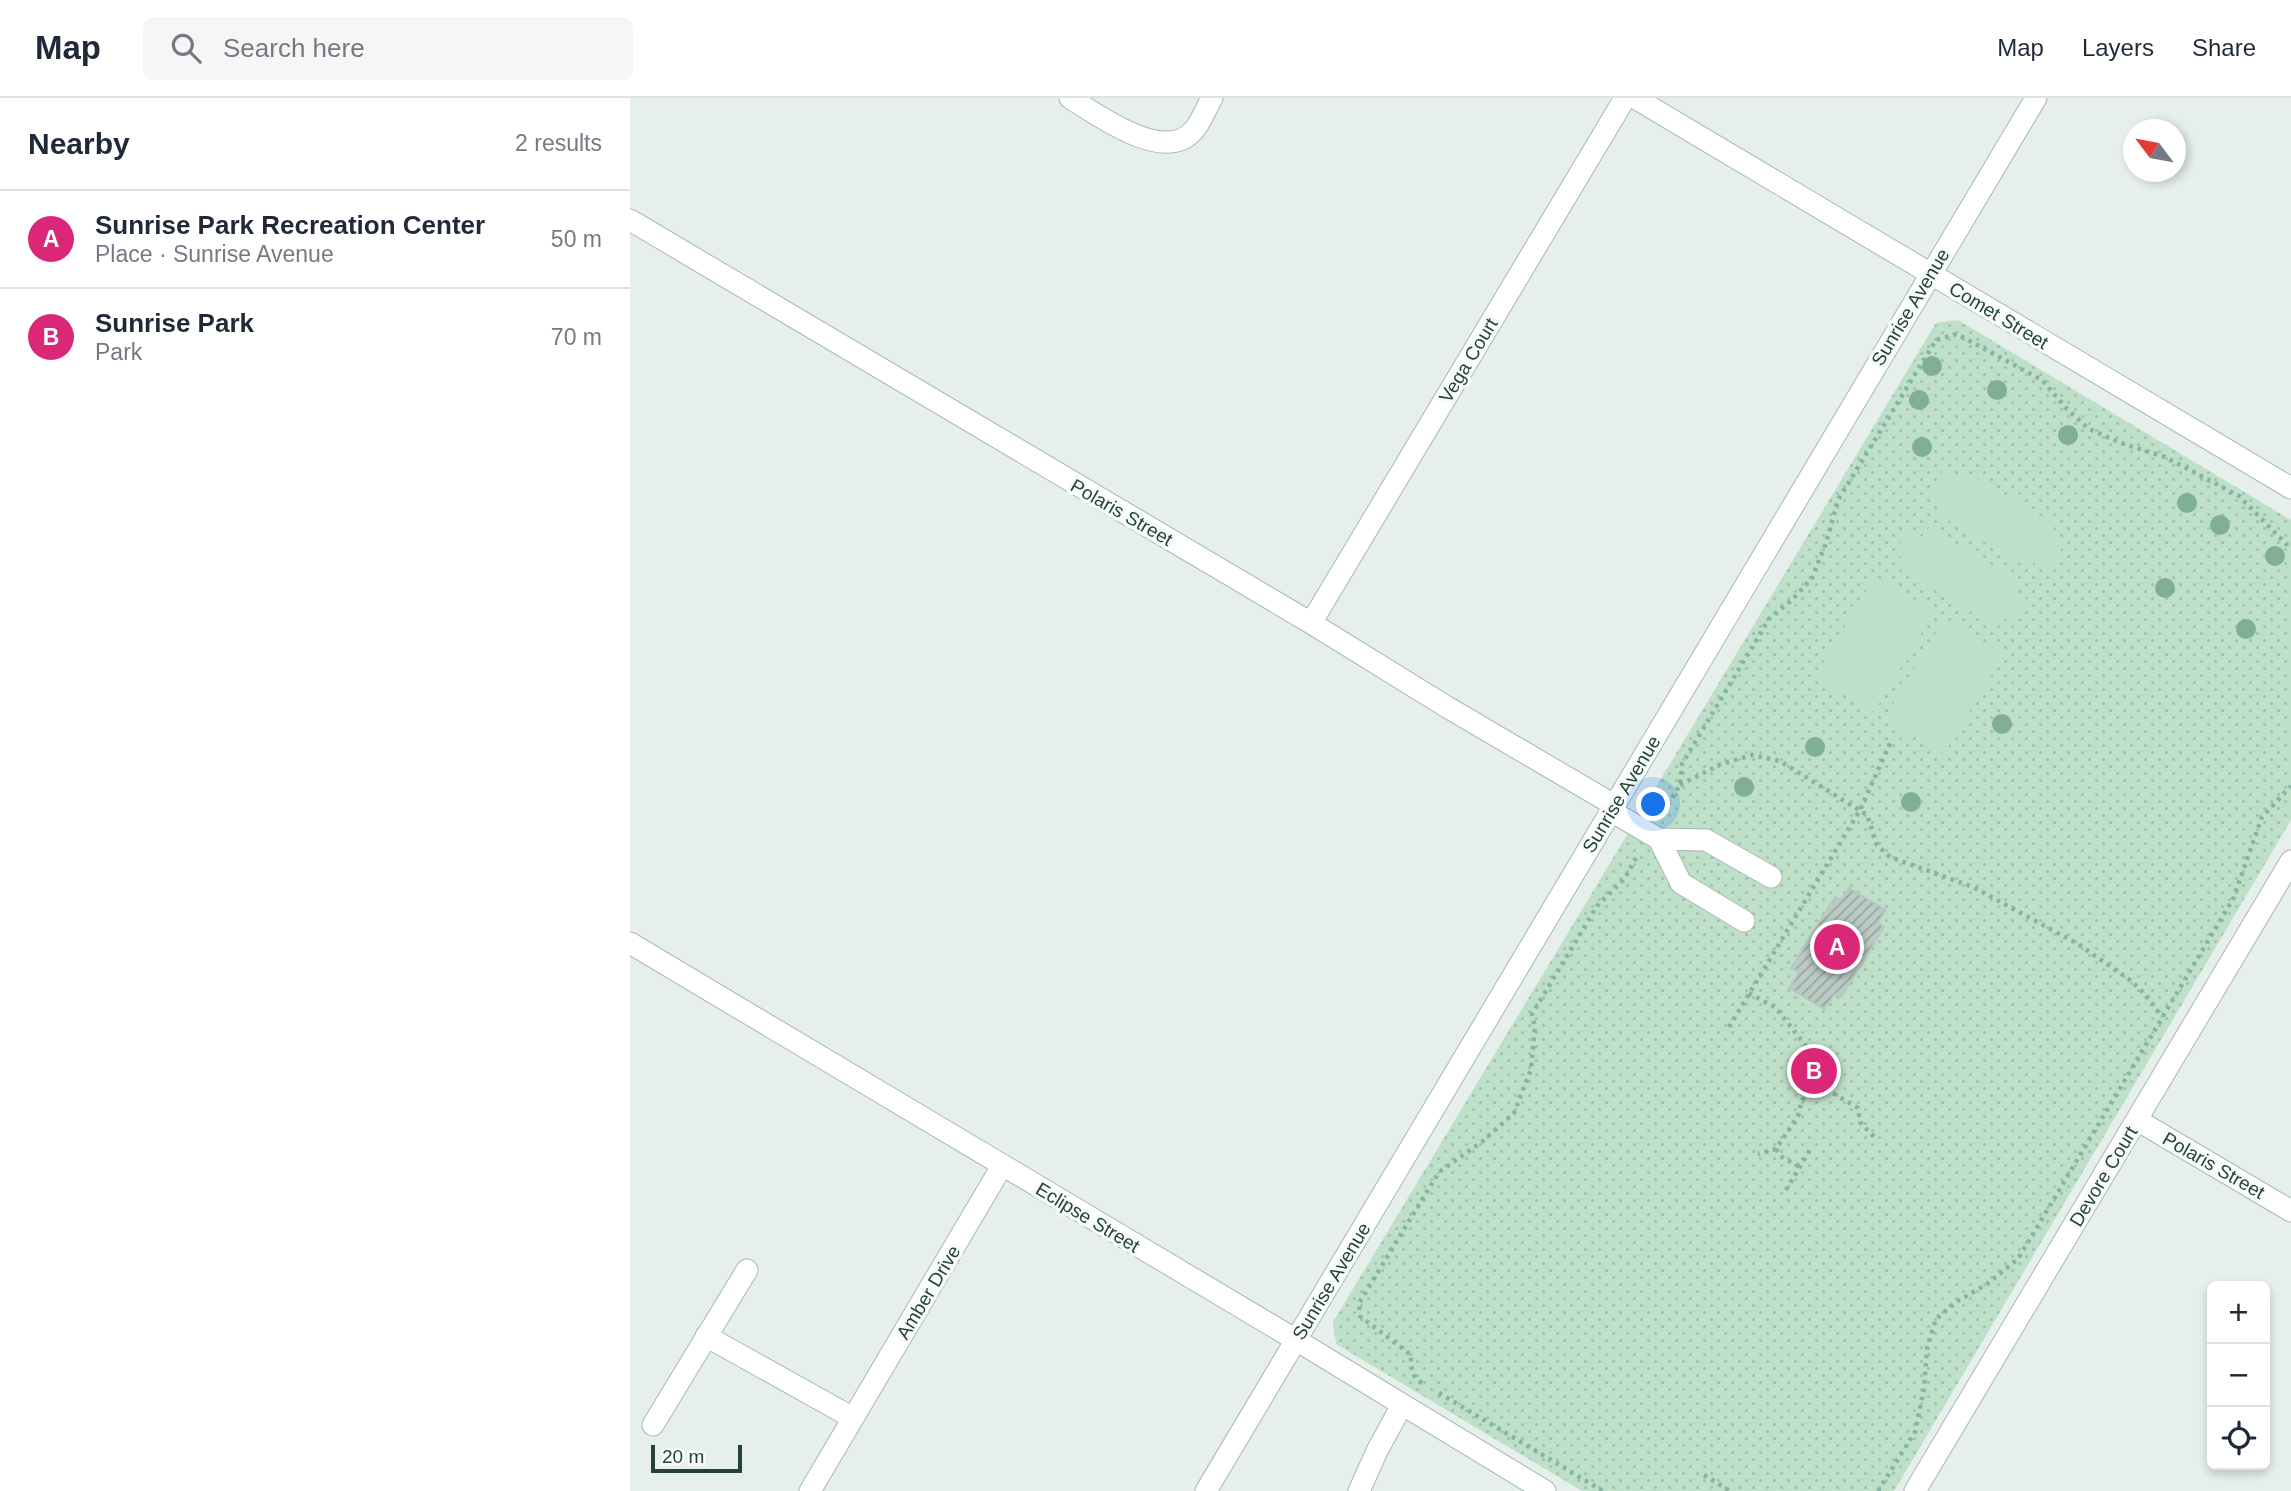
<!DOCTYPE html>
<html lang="en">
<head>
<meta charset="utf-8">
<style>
  :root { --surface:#fff; --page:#f6f6f7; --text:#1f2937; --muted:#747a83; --line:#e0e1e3; --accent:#db2777 }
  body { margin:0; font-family:Arial,sans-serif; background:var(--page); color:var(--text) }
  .controls { position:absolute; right:21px; bottom:21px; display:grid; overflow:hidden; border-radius:10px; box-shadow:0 4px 10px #0003 }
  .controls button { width:63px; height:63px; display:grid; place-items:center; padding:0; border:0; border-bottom:2px solid var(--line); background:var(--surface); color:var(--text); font:35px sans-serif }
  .compass { position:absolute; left:1493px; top:21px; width:63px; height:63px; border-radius:50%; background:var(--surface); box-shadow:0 4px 10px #0003; rotate:302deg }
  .scale { position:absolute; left:21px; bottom:18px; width:91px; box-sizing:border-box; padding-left:7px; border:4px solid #24423a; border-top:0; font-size:19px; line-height:24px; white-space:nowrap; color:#24423a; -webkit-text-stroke:5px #f7fbf9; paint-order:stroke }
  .you { position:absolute; left:1024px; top:707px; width:24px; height:24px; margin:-18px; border:5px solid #fff; border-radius:50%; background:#1a73e8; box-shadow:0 0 0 10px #1a73e833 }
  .badge { display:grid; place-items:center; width:46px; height:46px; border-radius:50%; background:var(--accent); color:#fff; font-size:23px; font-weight:700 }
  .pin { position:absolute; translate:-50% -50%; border:4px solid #fff; box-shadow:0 2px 7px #0006 }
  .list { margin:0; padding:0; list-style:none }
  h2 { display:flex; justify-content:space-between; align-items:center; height:91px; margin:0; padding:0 28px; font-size:30px }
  h2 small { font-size:23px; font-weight:400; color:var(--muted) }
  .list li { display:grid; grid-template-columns:46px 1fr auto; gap:21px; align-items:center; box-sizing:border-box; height:98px; padding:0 28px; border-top:2px solid var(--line) }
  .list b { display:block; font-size:26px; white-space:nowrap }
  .list p { margin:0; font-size:23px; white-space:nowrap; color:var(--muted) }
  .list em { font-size:23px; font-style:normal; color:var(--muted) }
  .icon { flex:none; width:38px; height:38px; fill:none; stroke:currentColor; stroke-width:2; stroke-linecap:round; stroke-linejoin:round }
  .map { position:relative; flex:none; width:1661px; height:1393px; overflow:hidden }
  header { display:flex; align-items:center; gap:42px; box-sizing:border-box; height:98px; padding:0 35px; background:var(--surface); border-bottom:2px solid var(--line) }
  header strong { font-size:33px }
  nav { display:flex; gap:38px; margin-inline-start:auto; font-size:24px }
  .search { width:490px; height:63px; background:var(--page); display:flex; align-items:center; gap:18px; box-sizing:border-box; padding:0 24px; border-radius:10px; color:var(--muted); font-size:26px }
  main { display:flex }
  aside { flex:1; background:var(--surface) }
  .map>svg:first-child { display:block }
  .park { fill:url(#park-dots) }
  .pitch { fill:#bfe0c8 }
  .building { fill:url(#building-hatch); stroke:#b8c9c2; stroke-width:2 }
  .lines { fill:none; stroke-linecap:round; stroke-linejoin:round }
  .minor-casing { stroke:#a8b8b2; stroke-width:23 }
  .path { stroke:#86b3a5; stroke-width:4.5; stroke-dasharray:3.5 5; stroke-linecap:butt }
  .minor { stroke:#fff; stroke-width:21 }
  .tree { fill:#80af93 }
  .labels { text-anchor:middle; stroke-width:7; stroke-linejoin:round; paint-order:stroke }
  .street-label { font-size:19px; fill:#24423a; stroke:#f7fbf9 }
</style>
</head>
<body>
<header>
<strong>Map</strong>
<div class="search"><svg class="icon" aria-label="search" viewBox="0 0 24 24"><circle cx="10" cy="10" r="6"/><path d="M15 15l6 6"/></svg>Search here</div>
<nav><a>Map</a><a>Layers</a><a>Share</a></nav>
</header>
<main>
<aside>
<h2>Nearby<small>2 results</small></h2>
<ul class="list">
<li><span class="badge">A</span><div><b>Sunrise Park Recreation Center</b><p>Place · Sunrise Avenue</p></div><em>50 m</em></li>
<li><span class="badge">B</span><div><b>Sunrise Park</b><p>Park</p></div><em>70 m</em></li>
</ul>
</aside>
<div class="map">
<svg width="1661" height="1393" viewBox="0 0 1661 1393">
  <defs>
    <pattern id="park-dots" width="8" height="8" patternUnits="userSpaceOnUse" patternTransform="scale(1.75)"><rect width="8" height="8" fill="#bfe0c8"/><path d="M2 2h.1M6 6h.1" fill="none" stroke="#a4c1ad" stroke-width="1.8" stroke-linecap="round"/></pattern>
    <pattern id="building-hatch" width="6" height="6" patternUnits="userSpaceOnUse" patternTransform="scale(1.75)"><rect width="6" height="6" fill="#bbcac4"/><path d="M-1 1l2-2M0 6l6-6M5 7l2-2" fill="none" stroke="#98a6a0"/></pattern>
  </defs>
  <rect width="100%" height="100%" fill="#e6efeb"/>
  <path class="park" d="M1328 222 1661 422V722L1264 1393H952L706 1246 703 1224 1306 225Z"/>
  <path class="pitch" d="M1333 372 1426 427 1420 437 1434 446 1420 470 1405 462 1400 471 1308 416 1313 406 1298 398 1313 373 1327 382Z
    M1299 429 1391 485 1386 494 1400 503 1385 527 1371 518 1365 528 1273 473 1278 463 1264 455 1279 430 1293 439Z
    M1245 478 1304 514 1244 614 1185 579Z
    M1315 520 1374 556 1314 656 1254 621Z"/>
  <path class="building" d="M1219 790 1256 812 1248 824 1254 829 1211 899 1205 896 1194 911 1159 890 1169 874 1161 870 1205 799 1211 802Z"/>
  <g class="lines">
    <defs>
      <path id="minor" d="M440 0C468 17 534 66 563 33 571 25 576 10 582 0
        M1005 0 1661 390
        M0 122 681 525 817 609 984 707
        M681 525 995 0
        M981 713 1029 741 1076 742 1141 779
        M1029 741 1051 785 1114 823
        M0 845 666 1242 915 1393
        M1507 1022 1661 1113
        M76 1238 223 1320
        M23 1327 117 1172
        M180 1393 372 1068
        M576 1393 1406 0
        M729 1393 747 1353 772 1307
        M1285 1393 1661 763"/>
    </defs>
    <use href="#minor" class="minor-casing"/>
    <path class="path" d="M1050 687 1089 667 1122 657 1150 663 1237 717 1247 747 1260 759 1343 789 1448 846 1500 882 1516 897 1532 919
      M1033 714 1050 687 1052 666 1139 521 1163 501 1182 480 1196 445 1208 402 1306 242 1327 236 1412 282 1437 311 1459 331 1491 345 1535 359 1609 398 1661 451
      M1119 895 1146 910 1198 976 1196 991 1172 1002 1168 1018 1146 1051 1128 1056
      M1099 929 1230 712 1262 641
      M1196 991 1228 1010 1230 1024 1247 1042
      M1146 1051 1152 1059 1170 1069
      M1156 1092 1181 1050
      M792 1285C781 1279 781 1268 781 1257L730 1218 729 1205 809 1074 853 1043 884 1015 901 971 905 929 902 916 967 808 995 780 1007 758
      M809 1295 973 1393
      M1074 1377 1100 1393
      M1248 1393 1285 1334 1294 1291 1297 1250 1306 1221 1326 1204 1357 1186 1388 1161 1603 801 1632 719 1661 688"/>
    <use href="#minor" class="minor"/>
  </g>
  <g class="tree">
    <circle cx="1302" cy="268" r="10"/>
    <circle cx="1367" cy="292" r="10"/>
    <circle cx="1289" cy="302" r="10"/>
    <circle cx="1438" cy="337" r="10"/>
    <circle cx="1292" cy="349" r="10"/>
    <circle cx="1557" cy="405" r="10"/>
    <circle cx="1590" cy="427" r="10"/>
    <circle cx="1645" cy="458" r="10"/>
    <circle cx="1535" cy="490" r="10"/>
    <circle cx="1616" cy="531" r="10"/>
    <circle cx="1372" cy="626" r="10"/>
    <circle cx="1185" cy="649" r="10"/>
    <circle cx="1114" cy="689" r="10"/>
    <circle cx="1281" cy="704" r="10"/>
  </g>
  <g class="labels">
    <g class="street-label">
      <text transform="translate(1280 209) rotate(-59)" y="7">Sunrise Avenue</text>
      <text transform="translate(1369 217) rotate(31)" y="7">Comet Street</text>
      <text transform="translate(838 262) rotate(-59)" y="7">Vega Court</text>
      <text transform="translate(492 414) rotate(30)" y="7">Polaris Street</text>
      <text transform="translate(991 696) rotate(-59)" y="7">Sunrise Avenue</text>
      <text transform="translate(1584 1067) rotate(30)" y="7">Polaris Street</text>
      <text transform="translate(1473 1078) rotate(-59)" y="7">Devore Court</text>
      <text transform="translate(458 1119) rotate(31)" y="7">Eclipse Street</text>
      <text transform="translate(701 1183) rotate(-59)" y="7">Sunrise Avenue</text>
      <text transform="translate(298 1194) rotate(-59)" y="7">Amber Drive</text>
    </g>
  </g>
</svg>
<div class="controls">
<button>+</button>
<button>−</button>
<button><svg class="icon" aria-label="locate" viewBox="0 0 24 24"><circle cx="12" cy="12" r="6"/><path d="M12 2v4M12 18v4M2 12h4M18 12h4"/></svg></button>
</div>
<svg class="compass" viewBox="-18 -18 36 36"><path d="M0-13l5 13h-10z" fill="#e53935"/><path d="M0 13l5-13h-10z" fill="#747a83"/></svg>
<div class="scale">20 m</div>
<div class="you"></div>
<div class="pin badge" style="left:1207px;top:849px">A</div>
<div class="pin badge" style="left:1184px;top:973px">B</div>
</div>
</main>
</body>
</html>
